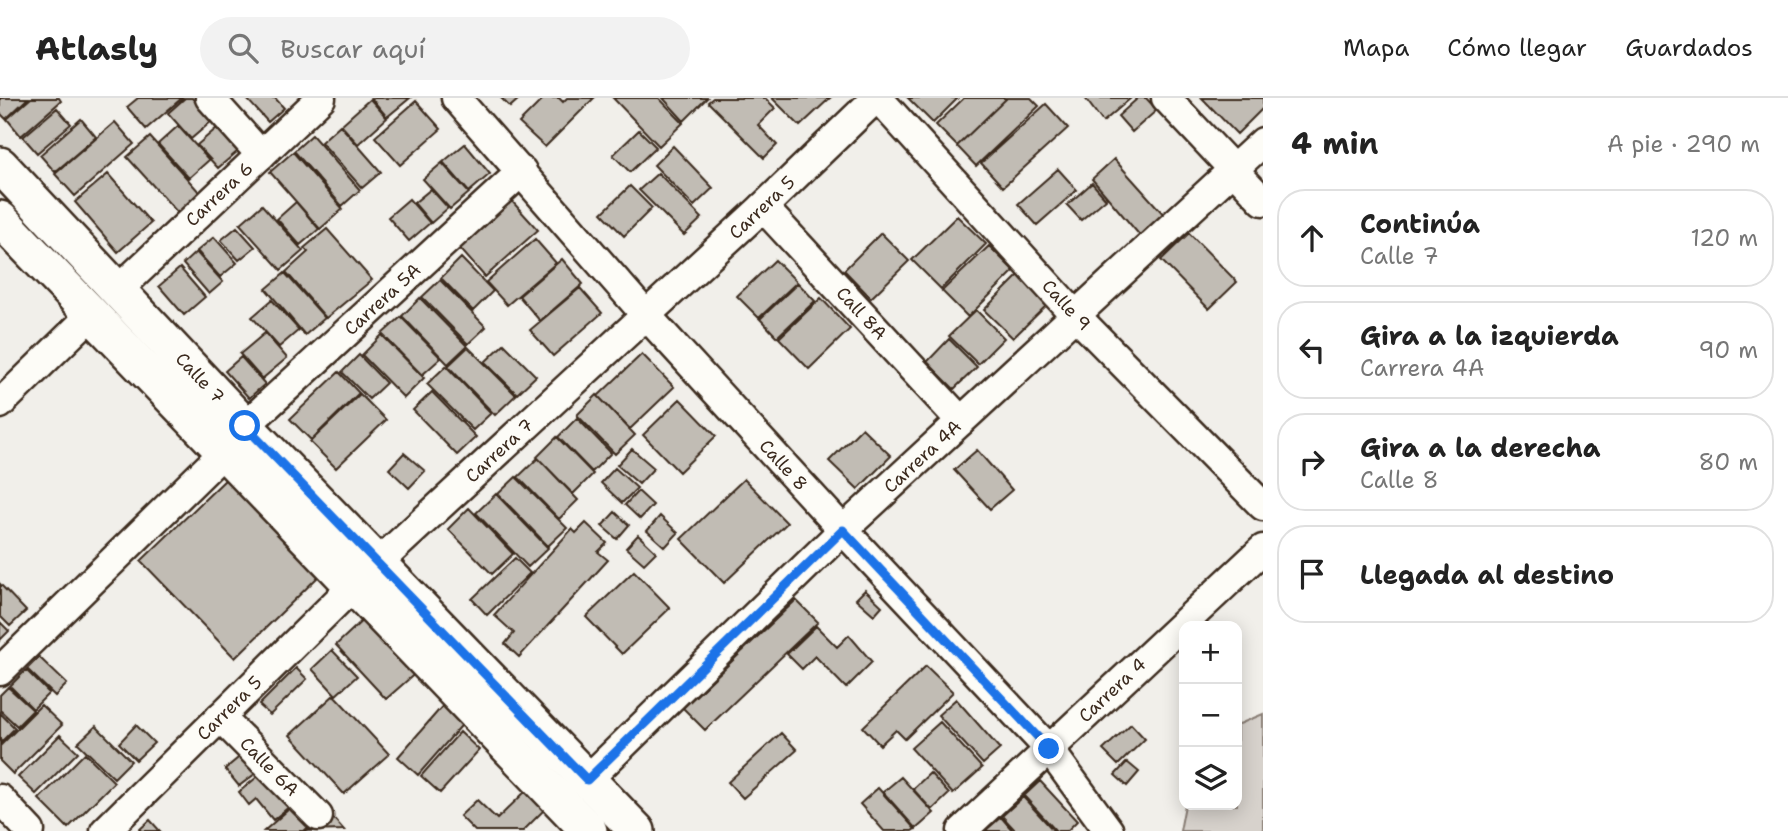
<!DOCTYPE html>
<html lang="es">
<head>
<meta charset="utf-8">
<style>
  :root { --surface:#fff; --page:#f2f2f2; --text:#222; --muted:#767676; --line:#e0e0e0 }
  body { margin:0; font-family:"Shantell Sans",sans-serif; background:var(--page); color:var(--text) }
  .controls { position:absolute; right:21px; bottom:21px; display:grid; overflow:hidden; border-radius:14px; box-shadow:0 4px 18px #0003 }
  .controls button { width:63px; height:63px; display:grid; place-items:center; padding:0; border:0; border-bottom:2px solid var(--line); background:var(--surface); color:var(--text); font:35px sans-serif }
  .stop { position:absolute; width:21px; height:21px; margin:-16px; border:5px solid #1a73e8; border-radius:50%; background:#fff }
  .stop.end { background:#1a73e8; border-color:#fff; box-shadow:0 2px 7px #0008 }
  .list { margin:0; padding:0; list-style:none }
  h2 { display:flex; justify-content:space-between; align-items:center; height:91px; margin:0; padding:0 28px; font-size:30px }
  h2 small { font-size:23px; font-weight:400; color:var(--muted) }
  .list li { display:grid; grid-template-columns:46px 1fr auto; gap:21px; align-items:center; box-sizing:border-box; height:98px; margin:0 14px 14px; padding:0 14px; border:2px solid var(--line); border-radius:28px }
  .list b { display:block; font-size:26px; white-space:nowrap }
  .list p { margin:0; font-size:23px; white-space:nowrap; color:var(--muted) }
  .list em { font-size:23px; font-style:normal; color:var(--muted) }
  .icon { flex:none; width:38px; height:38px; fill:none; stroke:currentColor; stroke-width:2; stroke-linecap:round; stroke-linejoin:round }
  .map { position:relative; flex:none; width:1263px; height:733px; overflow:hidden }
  header { display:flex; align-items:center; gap:42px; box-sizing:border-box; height:98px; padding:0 35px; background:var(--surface); border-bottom:2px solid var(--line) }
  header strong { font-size:33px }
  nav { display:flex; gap:38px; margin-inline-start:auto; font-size:24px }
  .search { width:490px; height:63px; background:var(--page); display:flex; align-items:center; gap:18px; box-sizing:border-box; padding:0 24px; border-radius:38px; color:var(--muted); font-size:26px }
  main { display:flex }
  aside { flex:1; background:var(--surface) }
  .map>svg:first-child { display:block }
  .green { fill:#d7d2cc; stroke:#897e75; stroke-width:2 }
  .building { fill:#c1bcb4; stroke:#3b2a1e; stroke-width:2 }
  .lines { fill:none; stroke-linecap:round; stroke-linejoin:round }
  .minor-casing { stroke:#3b2a1e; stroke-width:33 }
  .major-casing { stroke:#3b2a1e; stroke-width:40 }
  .minor { stroke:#fdfcf7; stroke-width:28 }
  .major { stroke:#fdfcf7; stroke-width:35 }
  .route { stroke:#1a73e8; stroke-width:9 }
  .labels { text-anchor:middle; stroke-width:7; stroke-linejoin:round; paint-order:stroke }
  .street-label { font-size:18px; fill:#3b2a1e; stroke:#fdfcf7 }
</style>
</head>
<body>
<header>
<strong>Atlasly</strong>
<div class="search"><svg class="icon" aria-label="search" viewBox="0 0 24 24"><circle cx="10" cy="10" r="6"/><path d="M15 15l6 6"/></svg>Buscar aquí</div>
<nav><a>Mapa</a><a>Cómo llegar</a><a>Guardados</a></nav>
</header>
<main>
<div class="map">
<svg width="1263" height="733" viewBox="0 0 1263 733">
  <rect width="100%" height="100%" fill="#f1efea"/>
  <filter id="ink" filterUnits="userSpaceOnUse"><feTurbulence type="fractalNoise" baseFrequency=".0143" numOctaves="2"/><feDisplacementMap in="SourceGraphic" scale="14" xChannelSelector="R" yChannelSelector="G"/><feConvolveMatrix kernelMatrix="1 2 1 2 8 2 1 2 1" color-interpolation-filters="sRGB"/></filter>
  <g filter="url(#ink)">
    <path class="green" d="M1263 616V733H1180L1185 707H1237V627Z"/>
    <path class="building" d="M0 0H28L6 21 0 15Z
      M31 0H59L61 3 21 38 7 21Z
      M138 0H182L146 31 127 9Z
      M185 0H192L212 23 191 41 168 15Z
      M246 0H275L284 10 268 24Z
      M371 0H410L387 19Z
      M501 0H520L510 9Z
      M544 0H559L563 4 567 0H594L545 49 519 25Z
      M613 0H659L683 25 659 48Z
      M663 0H707L684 23Z
      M713 0H765L775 10 758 27 777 47 764 60 708 4Z
      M772 0H830L800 28Z
      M908 0H958L933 25Z
      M964 0H1007L957 48 936 27Z
      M1007 0H1031L1039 8 976 68 957 48Z
      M1085 0H1131L1103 24Z
      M1138 0H1146L1157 12 1132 34 1118 18Z
      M1202 0H1263V10L1237 36Z
      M370 1 387 20 358 46 341 27Z
      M416 3 441 31 400 67 375 39Z
      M1046 6 1068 30 1003 89 981 65Z
      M57 10 71 26 37 55 23 39Z
      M81 21 96 39 55 74 40 57Z
      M115 24 134 46 75 98 55 76Z
      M224 24 244 48 218 70 197 47Z
      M340 27 381 74 362 90 321 44Z
      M178 28 209 62 189 80 158 46Z
      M639 32 656 49 630 74 613 57Z
      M312 37 360 92 342 108 294 53Z
      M150 39 200 95 178 115 127 59Z
      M465 46 490 76 469 94 443 64Z
      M673 48 713 90 694 108 654 67Z
      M293 54 343 111 320 131 270 74Z
      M1114 61 1166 119 1142 140 1092 81Z
      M442 65 469 95 450 111 423 81Z
      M1058 71 1077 92 1037 127 1018 106Z
      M658 75 702 120 684 137 639 92Z
      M108 76 151 125 118 154 75 104Z
      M1092 85 1106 101 1081 122 1067 107Z
      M630 88 652 110 624 138 602 115Z
      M431 91 448 110 431 125 414 105Z
      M409 101 430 125 409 143 388 119Z
      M510 101 538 132 485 179 457 147Z
      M296 104 319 131 300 147 277 121Z
      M262 107 303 153 281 172 240 126Z
      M957 118 986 146 941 191 912 162Z
      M237 129 255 149 239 162 221 142Z
      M327 131 372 182 326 220 286 174 308 154 304 150Z
      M881 135 909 163 871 200 844 172Z
      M1189 135 1237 184 1209 211 1161 162Z
      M214 139 237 165 220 179 197 153Z
      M535 141 556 165 507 207 486 184Z
      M989 148 1014 173 968 219 942 193Z
      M196 154 223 184 209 196 183 166Z
      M461 160 493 193 473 213 441 180Z
      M562 161 583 186 540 223 519 198Z
      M775 162 797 184 759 220 737 198Z
      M180 170 205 199 184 217 159 188Z
      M1023 173 1052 202 1013 240 984 212Z
      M285 175 325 220 305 237 266 191Z
      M440 182 486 229 468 246 422 199Z
      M798 185 815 203 777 239 760 221Z
      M580 190 602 215 553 258 530 232Z
      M420 200 467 248 448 266 402 218Z
      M821 200 850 231 809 271 779 240Z
      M272 202 299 232 279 249 252 219Z
      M976 212 1004 240 978 266 949 238Z
      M401 219 441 260 422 277 382 236Z
      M265 235 287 260 262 281 240 256Z
      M382 237 424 280 404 300 362 257Z
      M949 241 977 269 954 291 927 264Z
      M504 246 536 278 517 296 485 264Z
      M468 249 516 297 495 317 448 268Z
      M642 256 674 289 630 331 598 298Z
      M359 257 386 285 369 301 342 274Z
      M241 259 265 286 249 300 225 273Z
      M446 268 491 315 473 332 427 286Z
      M339 274 359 295 311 342 290 321Z
      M432 294 476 339 457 357 413 312Z
      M360 296 386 322 336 370 310 344Z
      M597 297 635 337 615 356 577 317Z
      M680 301 716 338 679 374 643 337Z
      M577 320 611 355 592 374 558 339Z
      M862 330 891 358 858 391 829 363Z
      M557 339 593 376 573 396 537 359Z
      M632 351 654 370 639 386 617 367Z
      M977 352 1012 392 990 411 954 372Z
      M404 355 425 373 409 390 389 371Z
      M538 360 578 402 559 421 518 379Z
      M615 370 637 390 622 405 601 385Z
      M516 379 567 430 548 448 498 396Z
      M226 381 321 476 235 560 141 463Z
      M744 381 787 425 724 485 681 441Z
      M638 393 653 407 640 421 625 407Z
      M496 396 548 450 528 469 476 415Z
      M469 410 513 456 492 476 448 431Z
      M615 414 629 427 617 441 602 428Z
      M660 418 678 435 665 449 647 433Z
      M586 425 607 445 598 454 608 462 519 559 505 546 514 535 494 517 572 431 576 435Z
      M638 437 656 454 644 466 626 450Z
      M515 460 530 475 487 517 472 501Z
      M634 473 670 510 622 556 586 519Z
      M0 486 26 513 10 528 0 518Z
      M865 492 882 508 874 517 856 501Z
      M796 502 818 524 705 632 683 610Z
      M367 518 418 573 386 601 336 547Z
      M0 524 9 533 0 542Z
      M816 528 837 549 849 537 872 564 846 590 815 558 802 571 787 556Z
      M332 552 357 578 336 597 312 571Z
      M39 559 67 586 55 598 27 571Z
      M926 568 953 594 905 641 896 632 880 647 863 629Z
      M296 570 307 581 270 617 259 607Z
      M26 572 49 595 33 611 10 588Z
      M8 589 33 612 17 628 0 612V597Z
      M334 597 389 656 344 696 290 637Z
      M956 601 1000 651 983 666 938 617Z
      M446 604 467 621 418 677 398 659Z
      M41 607 62 627 13 676 0 663V648Z
      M0 615 15 630 0 645Z
      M940 624 982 670 953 696 911 650Z
      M1131 626 1145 641 1118 667 1103 652Z
      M136 627 154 645 136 662 119 645Z
      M96 628 131 663 114 680 78 645Z
      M460 634 479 652 440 695 421 678Z
      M781 635 797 652 743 700 728 684Z
      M60 637 78 654 36 696 18 679Z
      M249 651 264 669 239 688 225 671Z
      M85 655 114 684 68 730 39 701Z
      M1127 664 1139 674 1127 688 1115 677Z
      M268 670 296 703 273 722 256 701 249 707 239 694Z
      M930 675 949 696 932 712 913 691Z
      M901 679 934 715 916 731 883 694Z
      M1040 683 1077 723 1067 733H1056L1024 698Z
      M531 688 549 707 523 733H475L460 718 477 702 497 721Z
      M878 690 915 731 912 733H884L860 706Z
      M1023 699 1054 733H1016L1002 718Z
      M297 704 314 724 304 733H264Z
      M328 714 344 732 306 733Z
      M1001 719 1013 733H985Z
      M150 722 160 733H138Z"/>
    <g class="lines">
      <defs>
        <g id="minor">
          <path d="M210 0 261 57"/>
          <path id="s1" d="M456 0 645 216 843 432 1049 651 1109 733"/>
          <path id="s2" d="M878 0 1075 217 1263 408"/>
          <path d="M1166 0 1263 103"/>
          <path id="s3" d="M763 109 961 323"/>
          <path id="s4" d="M119 191 321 0"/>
          <path d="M0 306 91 217"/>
          <path id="s5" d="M245 328 522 73"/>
          <path d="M0 573 223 355"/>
          <path id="s6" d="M220 619 318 718"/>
          <path id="s7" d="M587 682 843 432 1263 44"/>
          <path d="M0 701 30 733"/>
          <path id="s8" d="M105 733 353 488 763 109 876 0"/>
          <path id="s9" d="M962 733 1263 451"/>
        </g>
        <g id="major">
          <path id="s10" d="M0 67 245 328 637 733"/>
          <path d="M0 121 589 733"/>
        </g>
      </defs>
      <use href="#minor" class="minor-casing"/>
      <use href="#major" class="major-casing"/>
      <use href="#minor" class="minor"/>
      <use href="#major" class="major"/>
    </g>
  </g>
  <g class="lines" filter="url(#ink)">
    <path class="route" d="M245 328 587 682 843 432 1049 651"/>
  </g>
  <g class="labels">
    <g class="street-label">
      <text dy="6" stroke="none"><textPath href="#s4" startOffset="138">Carrera 6</textPath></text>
      <text dy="6" stroke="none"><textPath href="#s8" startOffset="906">Carrera 5</textPath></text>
      <text dy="6" stroke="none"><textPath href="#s5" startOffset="187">Carrera 5A</textPath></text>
      <text dy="6" stroke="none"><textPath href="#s2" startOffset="280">Calle 9</textPath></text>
      <text dy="6" stroke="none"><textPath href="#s3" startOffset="145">Call 8A</textPath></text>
      <text dy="6" stroke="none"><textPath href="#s10" startOffset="292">Calle 7</textPath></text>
      <text dy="6" stroke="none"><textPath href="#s8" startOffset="548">Carrera 7</textPath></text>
      <text dy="6" stroke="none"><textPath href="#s7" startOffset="466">Carrera 4A</textPath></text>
      <text dy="6" stroke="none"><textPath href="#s1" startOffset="492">Calle 8</textPath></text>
      <text dy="6" stroke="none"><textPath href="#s9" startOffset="206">Carrera 4</textPath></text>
      <text dy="6" stroke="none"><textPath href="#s8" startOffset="175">Carrera 5</textPath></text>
      <text dy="6" stroke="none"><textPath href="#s6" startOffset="70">Calle 6A</textPath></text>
    </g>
  </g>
</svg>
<div class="controls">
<button>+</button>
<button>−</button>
<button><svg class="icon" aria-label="layers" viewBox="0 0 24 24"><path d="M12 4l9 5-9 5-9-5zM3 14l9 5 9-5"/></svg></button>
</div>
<div class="stop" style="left:245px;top:328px"></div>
<div class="stop end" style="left:1049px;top:651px"></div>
</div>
<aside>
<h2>4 min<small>A pie · 290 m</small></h2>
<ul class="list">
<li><svg class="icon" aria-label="ahead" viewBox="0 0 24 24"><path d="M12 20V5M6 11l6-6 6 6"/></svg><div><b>Continúa</b><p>Calle 7</p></div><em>120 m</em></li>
<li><svg class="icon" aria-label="left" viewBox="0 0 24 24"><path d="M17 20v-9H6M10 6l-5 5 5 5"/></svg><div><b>Gira a la izquierda</b><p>Carrera 4A</p></div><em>90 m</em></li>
<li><svg class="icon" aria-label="right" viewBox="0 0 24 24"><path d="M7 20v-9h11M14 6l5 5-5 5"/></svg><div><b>Gira a la derecha</b><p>Calle 8</p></div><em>80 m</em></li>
<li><svg class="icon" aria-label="arrive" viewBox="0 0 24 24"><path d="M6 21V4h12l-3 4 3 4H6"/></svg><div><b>Llegada al destino</b></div></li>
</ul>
</aside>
</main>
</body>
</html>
